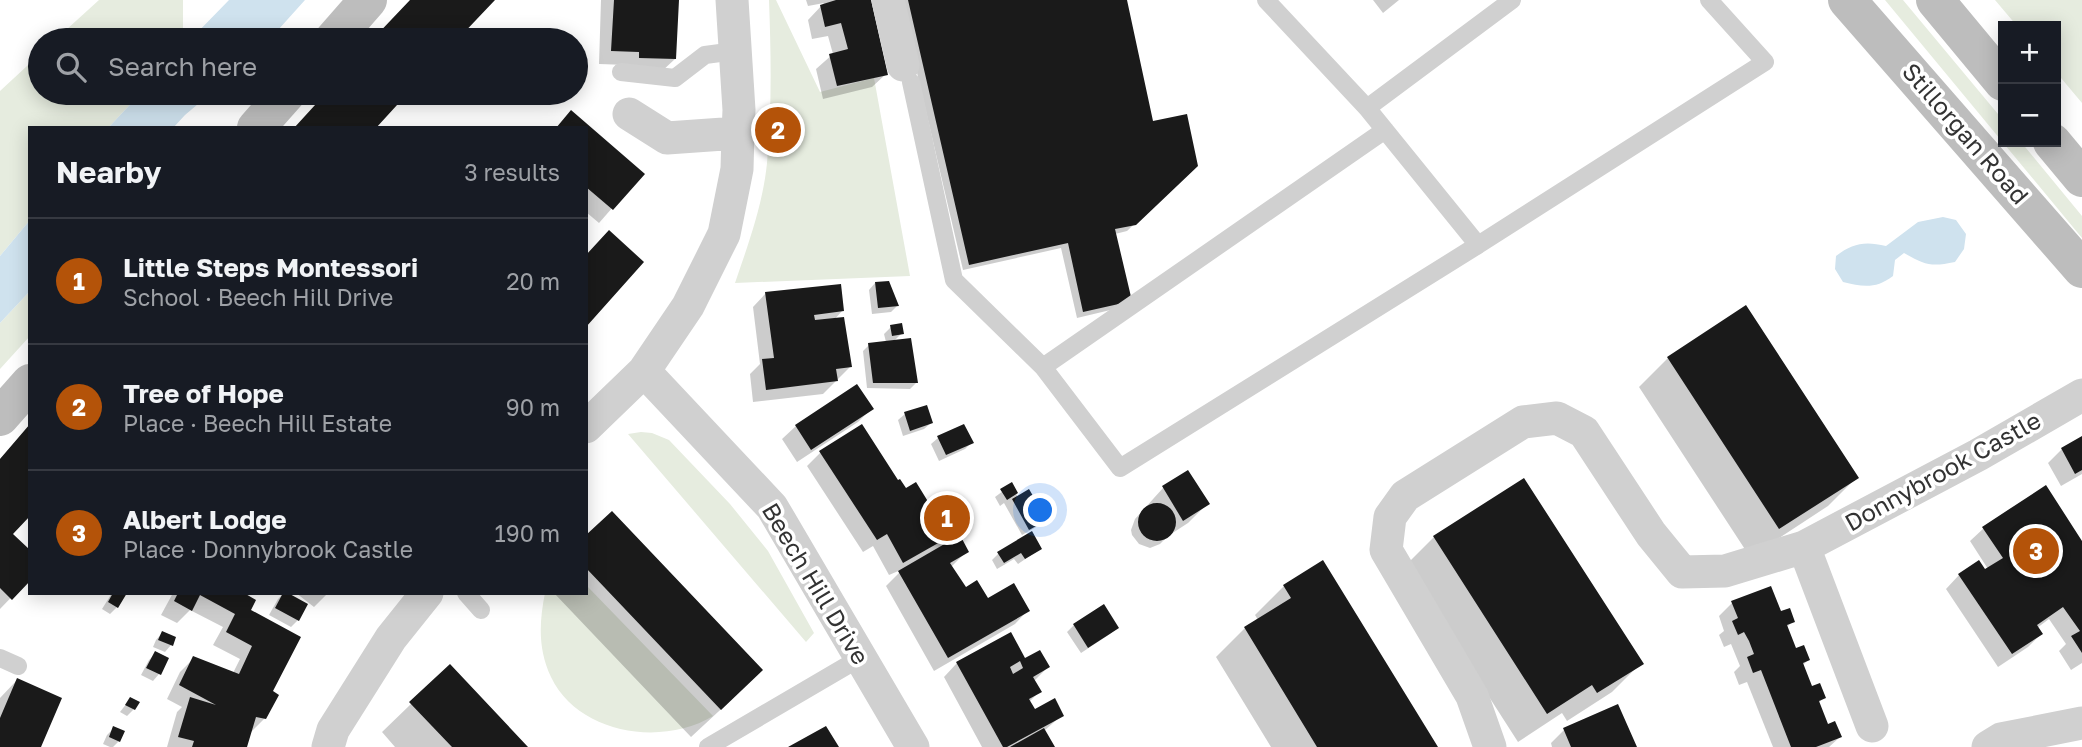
<!DOCTYPE html>
<html lang="en">
<head>
<meta charset="utf-8">
<style>
  :root { --surface:#171b24; --page:#20242c; --text:#f1f3f6; --muted:#9ea1a6; --line:#363941; --accent:#b45309 }
  body { margin:0; font-family:"Golos Text",sans-serif; background:var(--page); color:var(--text) }
  .controls { position:absolute; right:21px; top:21px; display:grid; overflow:hidden; border-radius:0px; box-shadow:0 4px 18px #0003 }
  .controls button { width:63px; height:63px; display:grid; place-items:center; padding:0; border:0; border-bottom:2px solid var(--line); background:var(--surface); color:var(--text); font:35px sans-serif }
  .you { position:absolute; left:1041px; top:511px; width:24px; height:24px; margin:-18px; border:5px solid #fff; border-radius:50%; background:#1a73e8; box-shadow:0 0 0 10px #1a73e833 }
  .badge { display:grid; place-items:center; width:46px; height:46px; border-radius:50%; background:var(--accent); color:#fff; font-size:23px; font-weight:700 }
  .pin { position:absolute; translate:-50% -50%; border:4px solid #fff; box-shadow:0 2px 7px #0006 }
  .list { margin:0; padding:0; list-style:none }
  h2 { display:flex; justify-content:space-between; align-items:center; height:91px; margin:0; padding:0 28px; font-size:30px }
  h2 small { font-size:23px; font-weight:400; color:var(--muted) }
  .list li { display:grid; grid-template-columns:46px 1fr auto; gap:21px; align-items:center; box-sizing:border-box; height:126px; padding:0 28px; border-top:2px solid var(--line) }
  .list b { display:block; font-size:26px; white-space:nowrap }
  .list p { margin:0; font-size:23px; white-space:nowrap; color:var(--muted) }
  .list em { font-size:23px; font-style:normal; color:var(--muted) }
  .icon { flex:none; width:38px; height:38px; fill:none; stroke:currentColor; stroke-width:2; stroke-linecap:round; stroke-linejoin:round }
  .map { position:relative; flex:none; width:2082px; height:747px; overflow:hidden }
  .search { position:absolute; background:var(--surface); box-shadow:0 4px 18px #0003; left:28px; top:28px; width:560px; height:77px; display:flex; align-items:center; gap:18px; box-sizing:border-box; padding:0 24px; border-radius:38px; color:var(--muted); font-size:26px }
  .panel { position:absolute; background:var(--surface); box-shadow:0 4px 18px #0003; left:28px; top:126px; width:560px; height:469px; border-radius:0px }
  .map>svg:first-child { display:block }
  .green { fill:#e6ecdf }
  .water { fill:#cfe2ee }
  .shadow { fill:#0003 }
  .building { fill:#1a1a1a; fill-rule:evenodd }
  .lines { fill:none; stroke-linecap:round; stroke-linejoin:round }
  .lane { stroke:#d0d0d0; stroke-width:18 }
  .street { stroke:#d0d0d0; stroke-width:33 }
  .secondary { stroke:#bdbdbd; stroke-width:38 }
  .labels { text-anchor:middle; stroke-width:7; stroke-linejoin:round; paint-order:stroke }
  .street-label { font-size:24px; fill:#333; stroke:#fff }
</style>
</head>
<body>
<div class="map">
<svg width="2082" height="747" viewBox="0 0 2082 747">
  <rect width="100%" height="100%" fill="#fff"/>
  <path class="green" d="M99 0H183V40H55Z
    M769 0H776L820 92 874 78 910 276 735 283C748 245 763 204 767 163 772 109 771 54 769 0Z
    M1885 0H1903L2003 120V142H2021L2082 216V238Z
    M1995 0H2082V103L2056 72V26H2017Z
    M40 54V93H141L108 128H30V220L0 256V91Z
    M30 291V336L0 369V323Z
    M641 432 652 433 669 440 730 504 768 551 814 633 806 642 628 434Z
    M586 585 713 716C662 747 578 734 551 677 538 649 539 623 545 593H586Z"/>
  <path class="water" d="M229 0H305L269 40H190Z
    M141 93H211L185 115 173 128H108Z
    M1943 217 1956 220 1966 234 1964 249 1955 262C1931 267 1925 265 1904 253L1895 260 1893 276C1876 289 1863 287 1843 282L1835 269 1836 256C1853 243 1865 241 1886 246L1918 222Z
    M30 220V291L0 323V256Z"/>
  <path class="shadow" d="M601 0H677L675 59 661 72 627 65 599 64Z
    M806 0H869L886 74 872 87 823 99 816 69 833 54 828 36 812 39 808 20 824 3 808 6Z
    M900 0H1125L1152 123 1196 165 1127 231 1115 234 1123 307 1077 318 1061 248 963 270Z
    M1373 0H1399L1383 13Z
    M571 113 642 174 599 223 586 212V128H556Z
    M875 283 897 306 891 312 872 314 869 290Z
    M766 293 842 311 834 320 850 367 823 394 753 402 750 374 760 364 753 307Z
    M1746 307 1857 477 1828 506 1750 557 1639 387 1668 358Z
    M891 327 902 333 894 341 916 383 910 389 867 388 863 351 869 345 886 342 884 334Z
    M871 409 858 422 797 462 782 439 796 426Z
    M905 414 931 423 924 429 903 436 898 420Z
    M30 425 10 534 30 578 0 609V459Z
    M938 438 971 443 965 449 939 461 931 444Z
    M2082 438V474L2061 486 2048 463 2062 449Z
    M820 453 898 482 931 510 961 529 945 545 967 551 951 567 965 590 987 600 1028 610 1015 624 934 671 886 586 903 569 889 575 873 546 863 552 807 466Z
    M1187 472 1207 504 1188 523 1168 536 1160 544 1150 548 1139 544 1132 535 1131 530 1135 519 1163 488Z
    M1524 480 1641 663 1612 692 1567 721 1562 713 1518 742 1405 566 1434 537Z
    M1011 485 1018 497 1044 519 1038 526 1022 535 1004 503 1000 506 995 497Z
    M1984 528 2082 545V663L2071 670 2059 651 2066 644 2049 619 2037 628 2041 634 2028 647 1998 667 1946 589 1959 575 1984 571 1988 569 1970 541Z
    M1031 534 1040 549 1018 564 1014 559 997 569 992 560 998 554Z
    M586 538 732 699 691 737 554 593H586Z
    M1323 563 1436 747H1271L1216 657 1245 628 1258 620 1255 615 1284 586Z
    M112 593H125L117 607 110 614 102 609Z
    M173 593H240L248 611 270 692 265 718 251 732 245 747H167L177 712 182 707 167 699 180 672 194 658 233 673 240 659 213 645 223 627 190 610 177 623 161 615Z
    M284 593 298 620 291 627 269 615 278 599Z
    M296 593H328L314 607Z
    M1732 603 1780 613 1793 621 1786 628 1795 650 1808 660 1802 666 1811 688 1824 698 1818 703 1827 726 1840 737 1829 747H1773L1747 682 1739 685 1734 672 1740 666 1731 644 1724 647 1719 635 1724 631 1719 616Z
    M1103 607 1117 628 1110 634 1081 653 1067 632 1074 625Z
    M162 633 174 638 171 645 165 652 153 647 156 640Z
    M1010 635 1025 661 1048 667 1034 681 1040 691 1029 702 1034 712 1062 715 1044 731 1053 747H982L944 677 957 663Z
    M155 654 167 659 159 674 153 681 141 675 149 660Z
    M17 680 39 747H0V698Z
    M130 699 134 709 127 716 120 712Z
    M411 704 526 747H395L382 732Z
    M114 728 119 741 113 747H110L103 744 107 735Z
    M1564 730 1635 747H1552L1551 743Z"/>
  <path class="building" d="M410 0H495L457 40H372Z
    M614 0H679L676 59 639 58V52L611 51Z
    M836 0H871L888 75 837 86 829 54 848 49 841 23 825 27 820 5Z
    M908 0H1127L1153 121 1187 114 1198 166 1136 225 1115 229 1132 301 1083 312 1068 243 969 265Z
    M326 93H408L376 128H294Z
    M571 110 645 174 613 210 586 187V128H556Z
    M609 230 644 262 586 327V255Z
    M889 281 899 306 878 308 875 282Z
    M841 284 844 311 814 315 815 320 844 317 852 367 836 369 838 381 766 390 762 359 774 358 765 292Z
    M1746 305 1859 478 1779 529 1667 357Z
    M902 323 904 334 892 336 890 325Z
    M911 338 918 383H873L868 343Z
    M857 384 874 409 811 450 795 425Z
    M927 405 933 423 910 431 904 412Z
    M30 424V516L13 534 30 550V581L12 600 0 588V459Z
    M862 424 898 480 900 479 906 488 916 482 932 508 946 499 963 529 903 563 887 534 877 540 819 451Z
    M964 424 974 443 946 455 937 436Z
    M2082 436V470L2075 474 2061 448Z
    M1188 470 1210 504 1183 521 1162 486Z
    M1524 478 1644 664 1597 693 1592 685 1547 714 1433 536Z
    M1012 482 1018 493 1007 500 1000 489Z
    M2046 485 2082 541V653L2071 636 2080 631 2063 607 2037 625 2043 634 2012 654 1958 574 1979 560 1985 569 2003 558 1982 527Z
    M1029 489 1047 520 1029 530 1012 499Z
    M1138 522a19 19 0 1 1 38 0a19 19 0 1 1-38 0Z
    M612 511 763 670 721 710 586 568V535Z
    M1032 531 1042 549 1025 559 1021 553 1004 563 997 552Z
    M960 535 969 552 950 563 966 587 977 580 988 598 1014 583 1030 611 948 658 898 571Z
    M1323 560 1438 747H1317L1244 627 1291 598 1283 585Z
    M1771 586 1781 611 1790 608 1795 622 1787 625 1796 648 1804 645 1810 660 1803 663 1812 686 1820 683 1826 698 1819 701 1828 724 1835 721 1842 737 1816 747H1791L1761 670 1753 673 1747 657 1754 654 1749 641 1744 632 1738 635 1732 621 1738 618 1731 601Z
    M113 593H127L118 608 108 602Z
    M178 593H244L256 600 251 610 301 637 273 691 279 695 266 719 256 717 247 747H192L194 741 178 737 190 697 216 705 179 685 193 656 239 674 252 646 226 632 235 614 200 595 192 611 174 601Z
    M283 593H288L308 604 299 621 275 608Z
    M1104 604 1119 628 1088 648 1073 624Z
    M162 631 176 637 173 646 158 640Z
    M1011 632 1025 658 1040 650 1050 667 1033 677 1042 692 1029 699 1035 709 1055 698 1064 716 1007 747H1003L956 662ZM1020 661 1023 668 1013 674 1010 667Z
    M155 651 169 658 161 675 146 668Z
    M450 664 528 747H452L409 702Z
    M17 678 62 698 41 747H0V718Z
    M130 697 140 702 135 710 125 705Z
    M1618 704 1637 747H1571L1563 728Z
    M113 726 125 731 120 742 109 737Z
    M826 726 839 747H788Z
    M1044 728 1055 747H1010Z"/>
  <g class="lines">
    <path class="lane" d="M1266 0 1367 108 1478 245 1765 62 1709 0
      M621 72 675 78 705 55 735 51
      M911 82 954 280 1043 367
      M1367 108 1512 0
      M1385 130 1043 367 1120 468 1478 245
      M466 593 481 610
      M0 658 18 666
      M708 747 860 658"/>
    <path class="street" d="M888 0 903 65
      M629 114 667 138 738 133
      M644 371 772 507 913 747
      M586 427 644 371 688 306 724 234 737 169 738 133 739 110 732 0
      M1804 547 1872 726
      M328 747 333 730 391 638 427 593
      M1490 747 1472 696 1386 550 1390 517 1405 496 1523 422 1557 418 1584 432 1651 534 1682 572 1725 571 1804 547 1978 455 2082 395
      M1988 747 2001 739 2082 723"/>
    <path class="secondary" d="M1847 0 2082 269
      M1935 0 2003 82
      M333 40 368 0
      M256 128 287 93
      M2052 142 2082 178
      M0 417 30 383"/>
  </g>
  <g class="labels">
    <g class="street-label">
      <text transform="translate(1965 134) rotate(49)" y="8">Stillorgan Road</text>
      <text transform="translate(1943 472) rotate(-29)" y="8">Donnybrook Castle</text>
      <text transform="translate(815 584) rotate(59)" y="8">Beech Hill Drive</text>
    </g>
  </g>
</svg>
<div class="controls">
<button>+</button>
<button>−</button>
</div>
<div class="you"></div>
<div class="pin badge" style="left:947px;top:518px">1</div>
<div class="pin badge" style="left:778px;top:130px">2</div>
<div class="pin badge" style="left:2036px;top:551px">3</div>
<div class="search"><svg class="icon" aria-label="search" viewBox="0 0 24 24"><circle cx="10" cy="10" r="6"/><path d="M15 15l6 6"/></svg>Search here</div>
<section class="panel">
<h2>Nearby<small>3 results</small></h2>
<ul class="list">
<li><span class="badge">1</span><div><b>Little Steps Montessori</b><p>School · Beech Hill Drive</p></div><em>20 m</em></li>
<li><span class="badge">2</span><div><b>Tree of Hope</b><p>Place · Beech Hill Estate</p></div><em>90 m</em></li>
<li><span class="badge">3</span><div><b>Albert Lodge</b><p>Place · Donnybrook Castle</p></div><em>190 m</em></li>
</ul>
</section>
</div>
</body>
</html>
